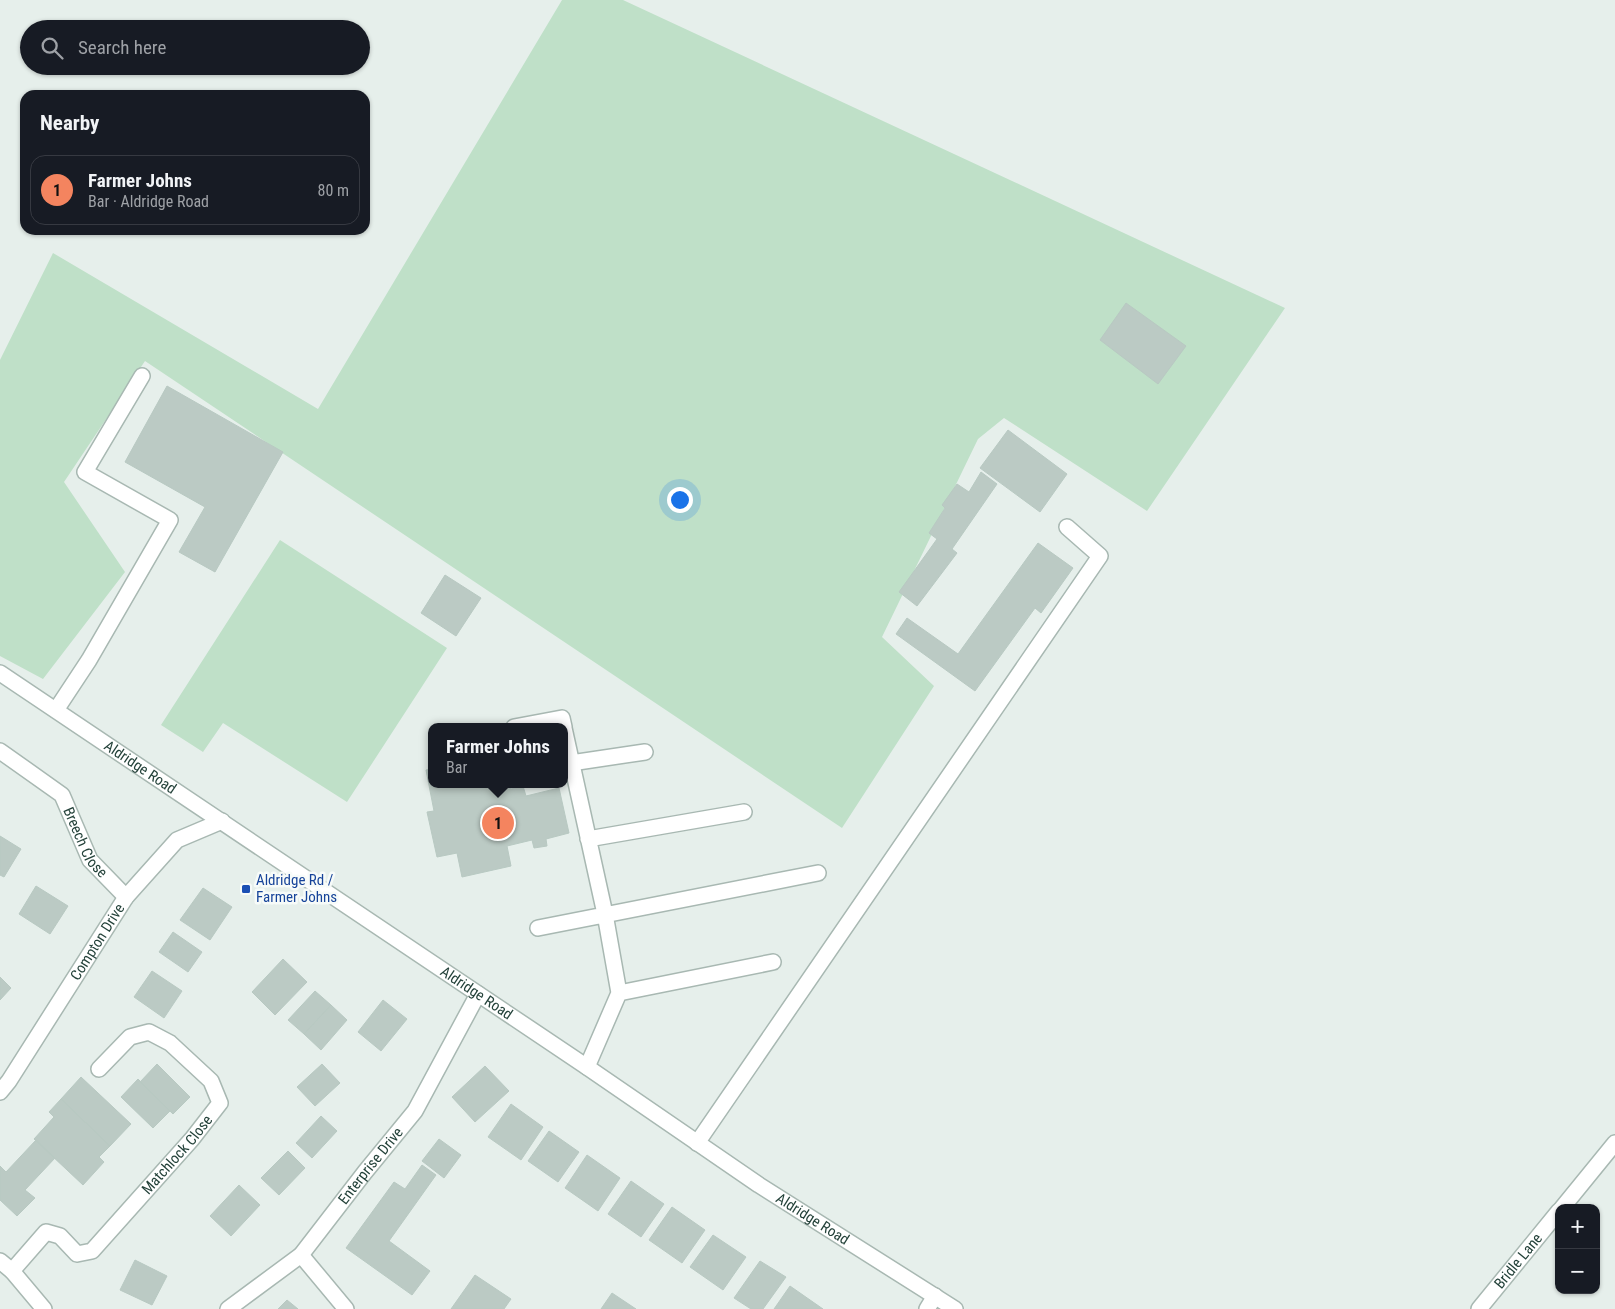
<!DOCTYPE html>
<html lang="en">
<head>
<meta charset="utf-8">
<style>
  :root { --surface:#171b24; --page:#20242c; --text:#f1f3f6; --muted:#9ea1a6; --line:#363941; --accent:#f4845f }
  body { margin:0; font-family:"Roboto Condensed",sans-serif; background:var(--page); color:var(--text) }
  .controls { position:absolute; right:15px; bottom:15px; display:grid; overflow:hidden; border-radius:10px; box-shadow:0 1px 4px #0004 }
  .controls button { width:45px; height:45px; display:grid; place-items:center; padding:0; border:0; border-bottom:1px solid var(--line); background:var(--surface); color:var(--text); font:25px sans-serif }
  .you { position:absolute; left:679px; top:499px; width:18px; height:18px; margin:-12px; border:4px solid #fff; border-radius:50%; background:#1a73e8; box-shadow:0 0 0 8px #1a73e833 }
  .badge { display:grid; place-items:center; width:32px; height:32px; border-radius:50%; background:var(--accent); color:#111; font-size:16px; font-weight:700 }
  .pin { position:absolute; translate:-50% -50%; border:2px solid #fff; box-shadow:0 1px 5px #0006 }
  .popup { position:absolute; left:428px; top:723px; width:140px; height:65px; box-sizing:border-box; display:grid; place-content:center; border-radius:10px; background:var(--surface); filter:drop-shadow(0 1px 4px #0005); font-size:16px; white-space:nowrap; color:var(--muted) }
  .popup b { font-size:19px; color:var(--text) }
  .popup::after { content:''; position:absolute; left:50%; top:100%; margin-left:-10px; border:10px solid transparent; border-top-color:var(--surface) }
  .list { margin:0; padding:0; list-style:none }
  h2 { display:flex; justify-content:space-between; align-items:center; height:65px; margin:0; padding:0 20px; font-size:21px }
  h2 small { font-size:16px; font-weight:400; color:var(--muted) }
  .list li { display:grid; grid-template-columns:32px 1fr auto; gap:15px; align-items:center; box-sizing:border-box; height:70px; margin:0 10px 10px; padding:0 10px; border:1px solid var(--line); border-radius:15px }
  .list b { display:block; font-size:19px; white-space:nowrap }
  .list p { margin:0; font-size:16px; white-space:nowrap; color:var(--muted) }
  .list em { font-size:16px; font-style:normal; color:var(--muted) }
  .icon { flex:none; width:28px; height:28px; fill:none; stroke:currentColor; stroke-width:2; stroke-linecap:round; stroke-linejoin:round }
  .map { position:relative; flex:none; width:1615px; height:1309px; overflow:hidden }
  .search { position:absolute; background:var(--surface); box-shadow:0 1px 4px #0004; left:20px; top:20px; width:350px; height:55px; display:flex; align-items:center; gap:12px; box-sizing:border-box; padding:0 18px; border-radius:28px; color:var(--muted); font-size:19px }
  .panel { position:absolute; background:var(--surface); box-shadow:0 1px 4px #0004; left:20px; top:90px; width:350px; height:145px; border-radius:15px }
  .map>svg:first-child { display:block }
  .green { fill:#bfe0c8 }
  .building { fill:#bbcac4; stroke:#b8c9c2 }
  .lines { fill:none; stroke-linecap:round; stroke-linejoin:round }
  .service-casing { stroke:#a8b8b2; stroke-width:18 }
  .minor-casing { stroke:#a8b8b2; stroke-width:18 }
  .tertiary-casing { stroke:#a8b8b2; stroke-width:18 }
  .service { stroke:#fff; stroke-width:15 }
  .minor { stroke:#fff; stroke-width:15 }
  .tertiary { stroke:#fff; stroke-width:15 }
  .transit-dot { fill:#1a4fb4; stroke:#f7fbf9; stroke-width:2 }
  .labels { text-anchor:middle; stroke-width:5; stroke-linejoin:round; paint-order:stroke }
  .street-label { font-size:15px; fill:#24423a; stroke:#f7fbf9 }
  .transit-label { font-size:15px; fill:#164399; stroke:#f7fbf9; text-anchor:start }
</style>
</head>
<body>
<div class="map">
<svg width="1615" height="1309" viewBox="0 0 1615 1309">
  <rect width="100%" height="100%" fill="#e6efeb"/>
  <path class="green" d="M562 0H623L1285 308 1147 511 1004 418 978 439 882 637 934 686 842 828 145 361 64 482 125 572 43 679 0 656V360L53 253 318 409Z
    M280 540 447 648 347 802 223 723 203 752 161 725Z"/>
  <path class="building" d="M1126 303 1186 346 1158 384 1100 340Z
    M167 386 283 452 215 572 179 552 205 507 125 462Z
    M1008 430 1067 474 1040 512 980 468Z
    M981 472 997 484 952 549 957 553 917 606 899 592 937 539 929 533 945 508 942 505 957 484 969 492Z
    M1038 543 1073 568 1041 613 1035 608 975 691 896 634 907 618 958 654Z
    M445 575 481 598 456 636 421 613Z
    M432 769V784H510L511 789 523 786 526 796 559 788 569 833 546 839 547 846 534 848 532 840 507 846 511 866 462 877 457 853 437 857 427 812 434 811 426 770Z
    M0 836 21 849 4 877 0 875Z
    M36 886 68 906 50 934 19 914Z
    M203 888 232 907 210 940 180 920Z
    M173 932 202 952 188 972 159 952Z
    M283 959 307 982 275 1015 252 992Z
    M152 971 182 991 164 1018 134 997Z
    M0 977 11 988 0 1000Z
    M315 991 331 1005 304 1034 288 1020Z
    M383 1000 407 1019 381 1051 358 1032Z
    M331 1005 347 1020 321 1050 304 1034Z
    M157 1064 190 1097 173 1114 140 1082Z
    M322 1064 340 1083 315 1106 297 1087Z
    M485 1066 509 1091 475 1122 452 1097Z
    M81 1077 131 1124 110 1146 61 1099Z
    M138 1079 170 1111 153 1128 121 1097Z
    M61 1099 110 1146 99 1157 104 1162 83 1185 34 1139 54 1117 49 1112Z
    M511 1104 543 1127 521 1160 488 1137Z
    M321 1116 337 1131 312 1158 296 1143Z
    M549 1131 579 1152 558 1182 528 1161Z
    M439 1139 461 1155 444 1178 422 1161Z
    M36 1140 55 1158 25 1190 35 1198 17 1216 0 1200V1166L6 1172Z
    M288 1151 305 1168 279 1195 261 1178Z
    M587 1155 620 1178 598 1211 565 1188Z
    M422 1165 436 1175 389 1241 430 1271 412 1295 346 1248 394 1182 405 1189Z
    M631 1181 664 1204 641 1237 608 1214Z
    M239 1185 260 1205 231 1236 210 1216Z
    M672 1207 705 1230 682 1263 649 1240Z
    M713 1235 746 1257 723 1290 690 1267Z
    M135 1260 167 1276 152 1305 120 1290Z
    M760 1261 786 1277 763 1309H751L734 1298Z
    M475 1275 511 1299 504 1309H451Z
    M790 1286 823 1309H774Z
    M612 1293 636 1309H601Z
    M287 1300 298 1309H278Z"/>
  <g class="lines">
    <defs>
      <path id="service" d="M56 710 89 660 170 520 85 472 142 376
        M514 727 562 718 564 727
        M564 728 605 914 619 993 587 1067
        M571 763 645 752
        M588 839 744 812
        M538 928 818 873
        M619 993 773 962
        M697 1143 1100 556 1067 527"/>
      <g id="minor">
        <path id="s1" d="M0 751 62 795 90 860 126 897"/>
        <path id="s2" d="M0 1092 9 1081 126 897 177 840 222 821"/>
        <path d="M1562 1208 1615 1143"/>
        <path d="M301 1255 346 1309"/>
        <path d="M0 1261 12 1271 44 1309"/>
        <path id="s3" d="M12 1271 46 1232 60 1236 77 1254 92 1251 192 1139 220 1103 211 1081 170 1043 149 1032 130 1037 99 1069"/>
        <path id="s4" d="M228 1309 301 1255 365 1172 415 1111 478 994"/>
        <path d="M927 1309 935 1296"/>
        <path id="s5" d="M1479 1309 1559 1211"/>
      </g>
      <g id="tertiary">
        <path id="s6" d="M0 673 587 1067 759 1185 955 1309"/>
      </g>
    </defs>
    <use href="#service" class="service-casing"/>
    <use href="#minor" class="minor-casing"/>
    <use href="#tertiary" class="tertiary-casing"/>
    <use href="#service" class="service"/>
    <use href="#minor" class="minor"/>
    <use href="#tertiary" class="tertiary"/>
  </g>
  <rect class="transit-dot" x="241" y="884" width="10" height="10" rx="2.5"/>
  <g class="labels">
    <g class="street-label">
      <text dy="5" stroke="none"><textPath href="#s6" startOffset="169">Aldridge Road</textPath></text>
      <text dy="5" stroke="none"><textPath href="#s1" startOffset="129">Breech Close</textPath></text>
      <text dy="5" stroke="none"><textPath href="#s2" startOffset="179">Compton Drive</textPath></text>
      <text dy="5" stroke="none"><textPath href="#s6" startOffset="574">Aldridge Road</textPath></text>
      <text dy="5" stroke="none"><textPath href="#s3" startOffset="235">Matchlock Close</textPath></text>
      <text dy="5" stroke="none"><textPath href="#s4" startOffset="204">Enterprise Drive</textPath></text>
      <text dy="5" stroke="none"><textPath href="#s6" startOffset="979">Aldridge Road</textPath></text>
      <text dy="5" stroke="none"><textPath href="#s5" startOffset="62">Bridle Lane</textPath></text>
    </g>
    <g class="transit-label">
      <text x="256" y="885">Aldridge Rd /<tspan x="256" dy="17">Farmer Johns</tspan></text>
    </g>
  </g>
</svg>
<div class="controls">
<button>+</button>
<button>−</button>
</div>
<div class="you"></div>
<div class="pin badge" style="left:498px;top:823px">1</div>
<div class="popup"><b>Farmer Johns</b>Bar</div>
<div class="search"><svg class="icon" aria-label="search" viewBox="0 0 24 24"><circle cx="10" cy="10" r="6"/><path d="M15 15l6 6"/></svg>Search here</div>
<section class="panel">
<h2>Nearby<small></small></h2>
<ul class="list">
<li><span class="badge">1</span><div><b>Farmer Johns</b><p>Bar · Aldridge Road</p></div><em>80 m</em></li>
</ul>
</section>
</div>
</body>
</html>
